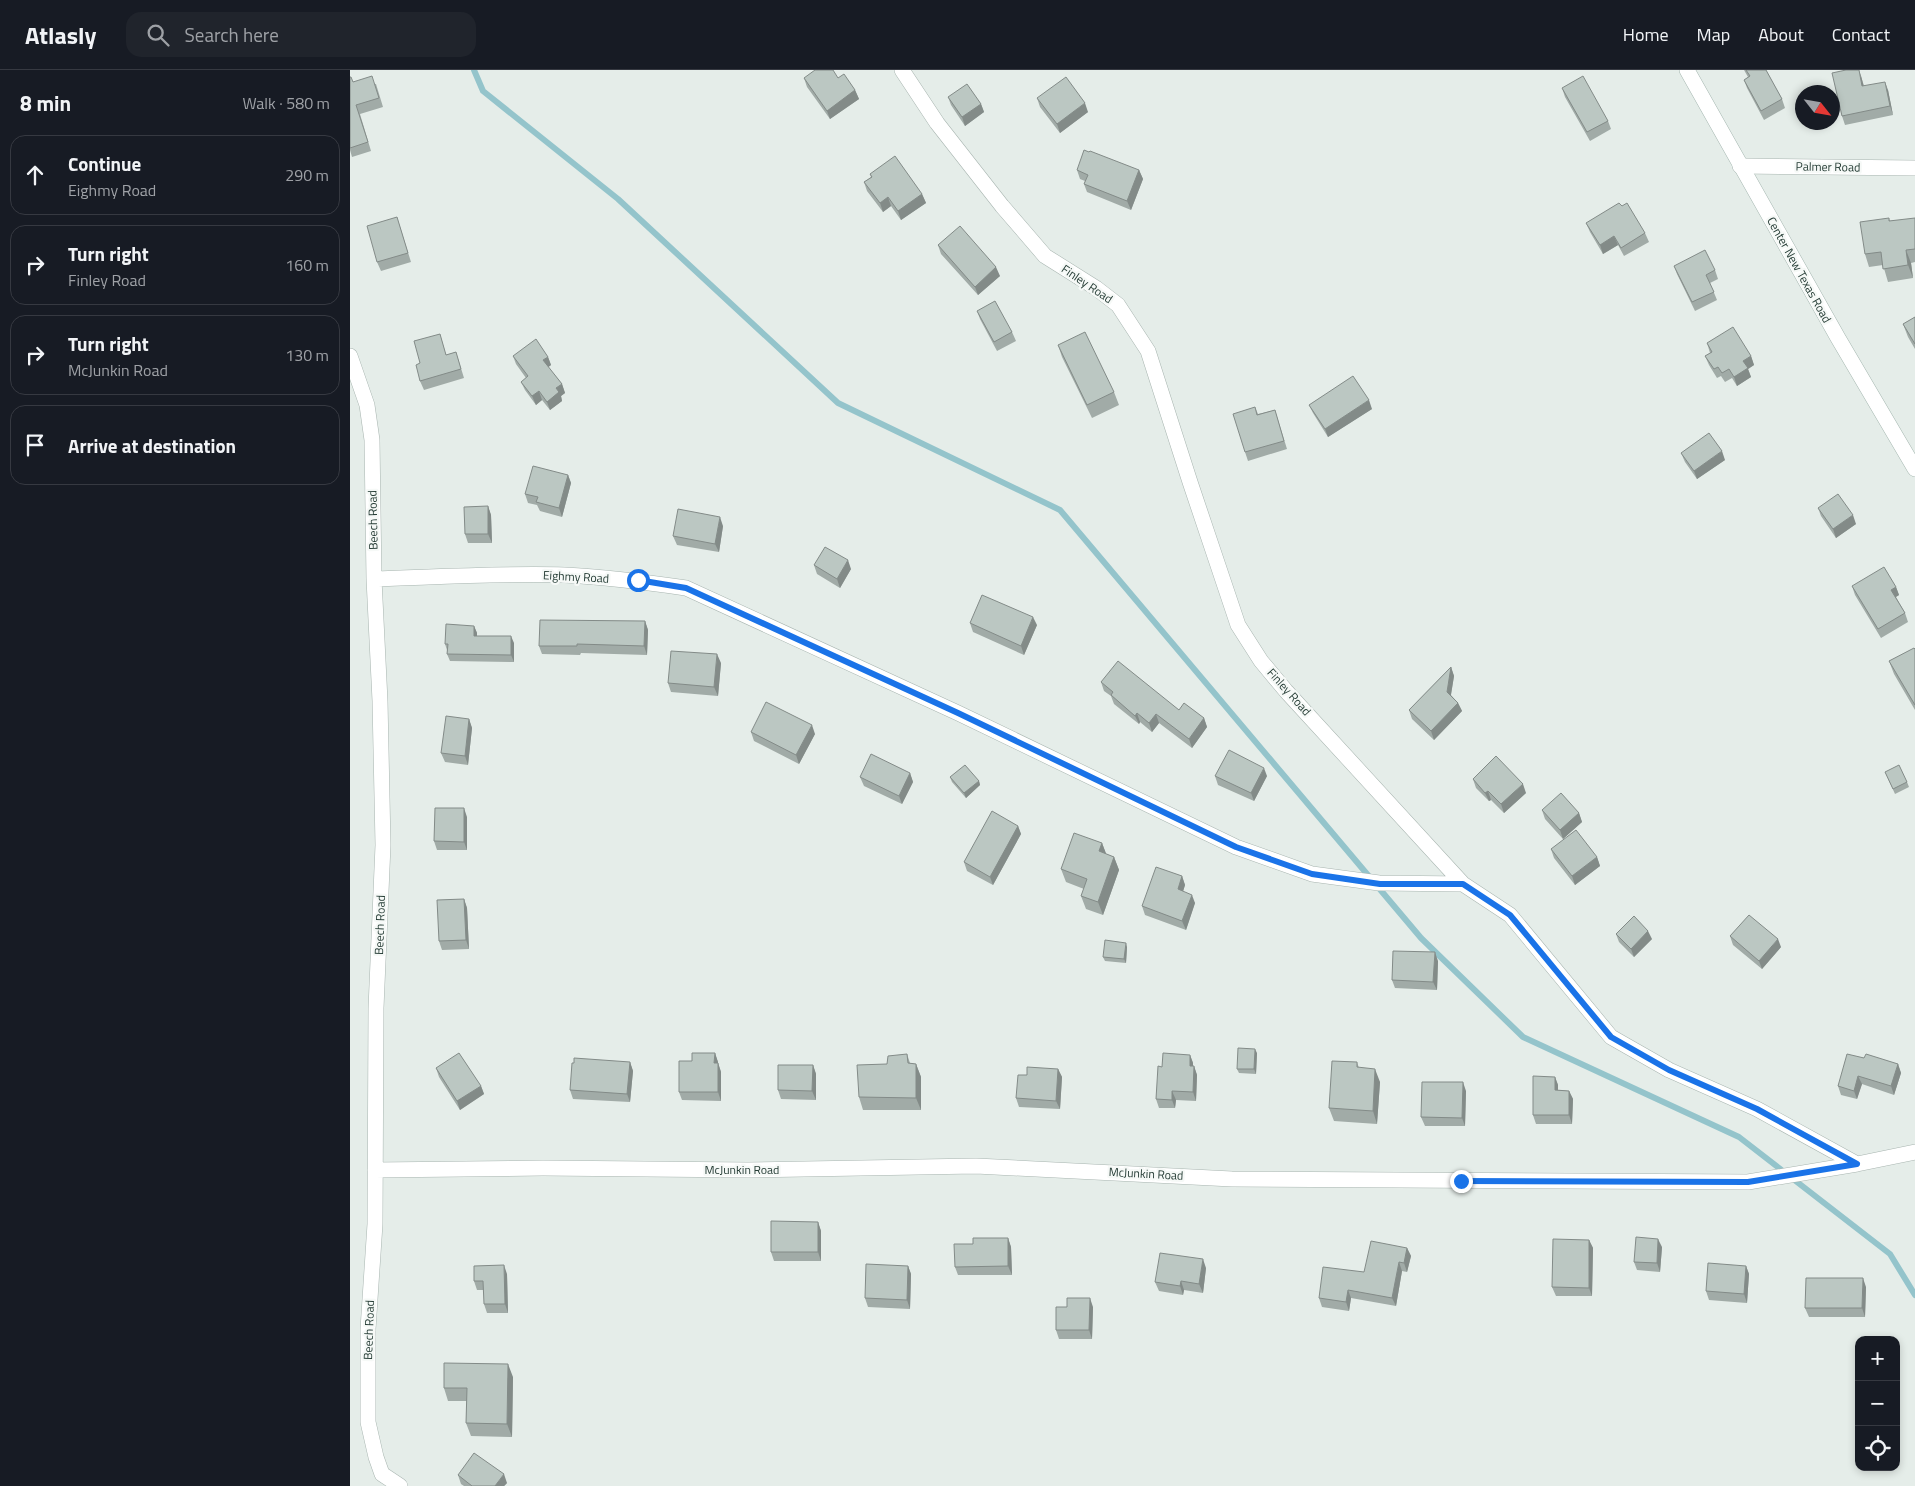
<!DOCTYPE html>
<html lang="en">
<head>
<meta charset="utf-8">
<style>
  :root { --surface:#171b24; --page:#20242c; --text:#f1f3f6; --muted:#9ea1a6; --line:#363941 }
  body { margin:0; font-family:"Titillium Web",sans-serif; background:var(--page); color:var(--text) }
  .controls { position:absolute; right:15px; bottom:15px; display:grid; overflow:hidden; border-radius:10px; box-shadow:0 2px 8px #0003 }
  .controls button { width:45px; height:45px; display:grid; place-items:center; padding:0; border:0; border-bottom:1px solid var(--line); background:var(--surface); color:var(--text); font:25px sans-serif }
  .compass { position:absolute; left:1445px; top:15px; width:45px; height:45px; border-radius:50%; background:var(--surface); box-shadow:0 2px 8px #0003; rotate:121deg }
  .stop { position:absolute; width:15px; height:15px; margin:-11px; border:4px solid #1a73e8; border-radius:50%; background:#fff }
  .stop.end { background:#1a73e8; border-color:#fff; box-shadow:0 1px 5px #0008 }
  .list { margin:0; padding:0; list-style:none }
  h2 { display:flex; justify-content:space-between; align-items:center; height:65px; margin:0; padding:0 20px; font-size:21px }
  h2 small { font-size:16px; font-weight:400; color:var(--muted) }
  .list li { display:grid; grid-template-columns:32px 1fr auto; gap:15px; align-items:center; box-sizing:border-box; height:80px; margin:0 10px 10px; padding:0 10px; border:1px solid var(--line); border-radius:15px }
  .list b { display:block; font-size:19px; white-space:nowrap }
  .list p { margin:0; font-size:16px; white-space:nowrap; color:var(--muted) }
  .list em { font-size:16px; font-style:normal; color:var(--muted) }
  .icon { flex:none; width:28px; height:28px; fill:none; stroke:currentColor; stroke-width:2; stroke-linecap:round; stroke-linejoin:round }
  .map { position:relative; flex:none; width:1565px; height:1416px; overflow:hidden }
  header { display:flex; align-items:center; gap:30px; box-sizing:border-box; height:70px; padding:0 25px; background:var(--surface); border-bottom:1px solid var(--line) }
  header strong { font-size:24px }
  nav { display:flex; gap:28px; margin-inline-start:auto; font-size:18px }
  .search { width:350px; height:45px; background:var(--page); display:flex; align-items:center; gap:12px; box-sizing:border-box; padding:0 18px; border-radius:15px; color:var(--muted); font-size:19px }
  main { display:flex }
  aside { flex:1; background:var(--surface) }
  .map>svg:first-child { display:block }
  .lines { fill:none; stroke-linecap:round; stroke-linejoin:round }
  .stream { stroke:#94c4cb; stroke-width:6 }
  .street-casing { stroke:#a8b5b0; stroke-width:16 }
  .secondary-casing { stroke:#a5b7b0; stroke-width:16 }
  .street { stroke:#fff; stroke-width:15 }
  .secondary { stroke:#fff; stroke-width:15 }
  .wall { fill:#a1aba7 }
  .shaded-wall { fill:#838b88 }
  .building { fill:#bbc7c2; stroke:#838b88 }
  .route { stroke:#1a73e8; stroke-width:6 }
  .labels { text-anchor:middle; stroke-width:4.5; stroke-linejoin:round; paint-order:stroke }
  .street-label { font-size:12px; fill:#263d36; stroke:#f6f9f7 }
</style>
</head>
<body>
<header>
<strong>Atlasly</strong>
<div class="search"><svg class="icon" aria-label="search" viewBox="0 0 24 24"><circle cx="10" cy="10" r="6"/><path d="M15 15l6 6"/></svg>Search here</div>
<nav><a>Home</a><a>Map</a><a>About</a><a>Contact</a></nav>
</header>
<main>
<aside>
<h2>8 min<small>Walk · 580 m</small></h2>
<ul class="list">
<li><svg class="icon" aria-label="ahead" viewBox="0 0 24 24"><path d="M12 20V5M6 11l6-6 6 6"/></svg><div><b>Continue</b><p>Eighmy Road</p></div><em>290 m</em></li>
<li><svg class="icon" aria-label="right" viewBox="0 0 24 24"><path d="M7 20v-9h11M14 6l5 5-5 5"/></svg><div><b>Turn right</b><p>Finley Road</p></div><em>160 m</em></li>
<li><svg class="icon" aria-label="right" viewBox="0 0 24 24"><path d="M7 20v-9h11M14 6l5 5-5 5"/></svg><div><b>Turn right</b><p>McJunkin Road</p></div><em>130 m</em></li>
<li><svg class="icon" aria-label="arrive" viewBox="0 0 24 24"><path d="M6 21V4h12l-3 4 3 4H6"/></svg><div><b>Arrive at destination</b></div></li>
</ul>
</aside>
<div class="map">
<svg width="1565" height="1416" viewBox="0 0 1565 1416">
  <rect width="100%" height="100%" fill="#e5ede9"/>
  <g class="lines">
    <path class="stream" d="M124 0 133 21 268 129 488 333 710 440 1071 868 1173 967 1389 1067 1540 1184 1565 1225"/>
    <defs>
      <path id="street" d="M552 0 587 53 652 136 695 186 746 218 768 235 798 281 840 412 888 555 911 591 936 621 1113 814 1160 845 1261 967 1319 1000 1407 1039 1507 1094
        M1390 96 1565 98
        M0 286 17 335 22 370 24 509 30 631 33 775 26 938 25 1154 18 1259V1352L26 1387 32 1404 50 1416
        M24 509C88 507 151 503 215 505 255 507 295 512 336 518L608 643 886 777 962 804 1029 813 1113 814
        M25 1100 193 1098 398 1100 626 1096 882 1109 1398 1112 1507 1094 1565 1082"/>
      <path id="secondary" d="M1337 0 1488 268 1565 399"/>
    </defs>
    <use href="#street" class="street-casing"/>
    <use href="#secondary" class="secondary-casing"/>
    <use href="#street" class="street"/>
    <use href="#secondary" class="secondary"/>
  </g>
  <path class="wall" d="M1394 0H1416L1432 29 1435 38 1414 50 1397 18 1394 10 1398 7Z
    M1511 6 1514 16 1538 20 1543 45 1495 55 1492 46Z
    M0 7 3 12 26 14 33 37 10 44 21 81 2 87 0 80Z
    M454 8H488L505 20 509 29 480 49 457 17Z
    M1212 18 1258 51 1261 59 1240 71 1215 27Z
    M598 27 631 34 634 42 615 56 601 35Z
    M687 28 738 42 710 63 690 37Z
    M727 100H789L793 109 781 140 737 122 734 114 735 111 730 109Z
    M520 104 572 124 576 133 551 150 541 136 533 142 517 121 514 112 521 107Z
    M47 147 61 192 31 201 27 192Z
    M1539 148 1540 151 1565 149V192L1561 193 1563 208 1538 212 1533 195 1519 197 1515 184Z
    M1236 153 1295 163 1299 172 1274 186 1268 175 1253 184 1240 162Z
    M588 175 650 206 628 225 591 184Z
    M1324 196 1365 200 1368 209 1360 213 1367 230 1345 241 1327 204Z
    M627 241 662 262 666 271 647 281 630 249Z
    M1565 247V279L1558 267 1553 254Z
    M90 264 96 285 106 282 114 308 74 320 70 311V293Z
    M1357 273 1401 286 1404 295 1398 299 1401 307 1387 316 1382 308 1375 312 1371 306 1367 308 1359 295 1355 286 1360 283Z
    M708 275 764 322 769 335 742 348 712 287Z
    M163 286 198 287 201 295 198 297 212 314 215 323 211 326 212 331 200 340 192 330 186 335 175 320 171 312 176 308 166 294Z
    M959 335 1022 339 978 367 963 343Z
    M905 337 908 344 925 340 937 379 898 391 895 382Z
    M1331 383 1375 390 1347 409 1335 392Z
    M218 405 221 413 212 447 190 441 187 435 178 433 175 424Z
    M138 436 141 445 142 473H118L115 464Z
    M1468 438 1506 454 1486 468 1471 446Z
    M373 456 369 482 327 475 323 466Z
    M464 495 501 499 490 518 467 504Z
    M1502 516 1546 517 1549 525 1546 527 1555 543 1558 552 1531 568 1505 525Z
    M295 551 298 560 297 585 231 583 230 585 192 584 189 576Z
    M620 553 687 555 674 585 623 562Z
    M124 556 127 563V566L164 573V592L100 591 97 584V580L95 574Z
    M1565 579V640L1544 604 1539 591Z
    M371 593 368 626 321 622 318 613Z
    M1101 597 1104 606 1101 625 1108 633 1112 641 1084 670 1062 649 1059 640Z
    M751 612 829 640 854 648 857 657 842 678 809 653 802 662 790 652 789 654 764 634 761 626 754 621Z
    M119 649 122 658 118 695 95 692 91 683Z
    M401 662 465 664 449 694 404 671Z
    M1535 702 1557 712 1559 717 1545 724Z
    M560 703 563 712 552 734 514 716 510 707Z
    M865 706H917L904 731 868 715Z
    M600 707 629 711 630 715 616 728 602 712Z
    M1123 709 1176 723 1154 743 1141 730 1139 731 1126 718Z
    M1192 740 1229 743 1232 752 1213 769 1195 749Z
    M117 747V780H87L84 771Z
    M668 756 671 764 643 815 617 801 614 792Z
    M752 773 756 784 764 787 769 800 753 845 736 839 731 826 734 819 716 812 711 799Z
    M1201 779 1247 787 1250 796 1225 815 1204 788Z
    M832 806 835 815 833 821 845 833 836 860 795 845 792 836Z
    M114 829 117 838 119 879 92 880 89 871Z
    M1266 864 1302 869 1284 887 1269 872Z
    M1380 866 1431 877 1412 899 1383 875Z
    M777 877 776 893 755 891 753 887Z
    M1088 891 1087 920 1045 918 1042 910Z
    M365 983 371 1002V1031L332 1030 329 1022 342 991Z
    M907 983 906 1004 889 1003 887 999Z
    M557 984 560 993 566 994 571 1007V1040H513L509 1027 537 994Z
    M840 985 843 993V996H844L847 1005 846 1031 826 1030 825 1038H809L806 1029 812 997Z
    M1514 988 1548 994 1551 1003 1544 1025 1512 1014 1507 1029 1491 1025 1488 1016Z
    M280 992 283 1001 280 1032 223 1029 220 1020Z
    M1007 992 1009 998 1030 1012 1027 1054 984 1051 979 1038Z
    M463 995 466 1004V1030L431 1029 428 1020Z
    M86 998 131 1016 134 1024 110 1040 89 1007Z
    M708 999 712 1007 710 1039 669 1037 666 1028 677 1005Z
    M1205 1007 1208 1015V1020L1219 1021 1223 1029 1222 1054H1186L1183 1045Z
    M1116 1021 1115 1056H1075L1071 1047Z
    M468 1152 471 1161V1191H424L421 1182Z
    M658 1168 661 1177 662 1205H608L605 1197 623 1174Z
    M1239 1170 1243 1178 1242 1226H1206L1202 1217Z
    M1312 1177 1310 1202 1287 1200 1284 1192Z
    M1057 1178 1061 1186 1057 1202 1052 1201 1046 1236 1001 1228 999 1241 972 1237 969 1228Z
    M558 1196 561 1204 560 1239 518 1237 515 1228Z
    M1396 1196 1399 1204 1397 1233 1359 1230 1356 1221Z
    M856 1198 853 1223 834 1220 833 1225 809 1221 805 1212Z
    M157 1204 158 1243H137L134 1234V1220H127L124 1211Z
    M1516 1217 1515 1247H1459L1455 1238Z
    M743 1237 742 1269H709L706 1260Z
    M163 1307 162 1367 121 1366 116 1353 117 1331H98L94 1318Z
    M108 1405 157 1413 154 1416H114L111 1414Z"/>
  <path class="shaded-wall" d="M1509 0 1511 6 1516 25 1512 16Z
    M1535 12 1538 20 1543 45 1540 36Z
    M505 20 509 29 480 49 477 41Z
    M735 33 738 42 710 63 707 54Z
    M631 34 634 42 615 56 612 47Z
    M789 100 793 109 781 140 777 131Z
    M572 124 576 133 551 150 548 141Z
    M538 127 541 136 533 142 530 133Z
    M1264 166 1268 175 1253 184 1250 175Z
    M1556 180 1561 193 1563 208 1558 195Z
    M646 197 650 206 628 225 625 217Z
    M1401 286 1404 295 1398 299 1401 307 1387 316 1384 307 1393 291Z
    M198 287 201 295 196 299 193 290Z
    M212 314 215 323 211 326 212 331 200 340 197 332 206 318Z
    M189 321 192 330 186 335 182 326Z
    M1019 330 1022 339 978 367 975 359Z
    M1372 381 1375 390 1347 409 1344 401Z
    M218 405 221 413 212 447 209 438Z
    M138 436 141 445 142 473 138 464Z
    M1503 445 1506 454 1486 468 1483 459Z
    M370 447 373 456 369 482 365 474Z
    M498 490 501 499 490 518 487 509Z
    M1546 517 1549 525 1544 528 1541 520Z
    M683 547 687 555 674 585 671 576Z
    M295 551 298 560 297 585 294 576Z
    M124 556 127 563V573L124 566Z
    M161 566 164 573V592L161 585Z
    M367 584 371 593 368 626 364 617Z
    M1101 597 1104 606 1100 630 1097 622Z
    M1108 633 1112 641 1084 670 1081 661Z
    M787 643 790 652 789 654 785 646Z
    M806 644 809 653 802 662 799 653Z
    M854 648 857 657 842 678 839 669Z
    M119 649 122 658 118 695 115 686Z
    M462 655 465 664 449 694 446 685Z
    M914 698 917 706 904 731 901 723Z
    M560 703 563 712 552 734 549 726Z
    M629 711 630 715 616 728 614 723Z
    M1173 714 1176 723 1154 743 1151 734Z
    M1138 721 1141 730 1139 731 1135 723Z
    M114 738 117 747V780L114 772Z
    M1229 743 1232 752 1213 769 1210 760Z
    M668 756 671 764 643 815 640 807Z
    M752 773 757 786 749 781Z
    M764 787 769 800 753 845 748 832Z
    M1247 787 1250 796 1225 815 1222 806Z
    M832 806 835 815 831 828 828 819Z
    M842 825 845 833 836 860 832 851Z
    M114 829 117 838 119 879 116 870Z
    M1298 861 1302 869 1284 887 1281 879Z
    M1428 869 1431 877 1412 899 1409 891Z
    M776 873 777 877 776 893 774 889Z
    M1085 882 1088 891 1087 920 1083 912Z
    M905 979 907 983 906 1004 904 999Z
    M365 983 368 992V1002L364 993Z
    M840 985 843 993V1004L840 996Z
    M280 992 283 1001 280 1032 277 1024Z
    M368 993 371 1002V1031L368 1022Z
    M566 994 571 1007V1040L566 1028Z
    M1548 994 1551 1003 1544 1025 1541 1016Z
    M463 995 466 1004V1030L462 1021Z
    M844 996 847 1005 846 1031 843 1022Z
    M708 999 712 1007 710 1039 706 1031Z
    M1025 999 1030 1012 1027 1054 1023 1041Z
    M1508 1006 1512 1014 1507 1029 1504 1021Z
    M1205 1007 1208 1015V1029L1205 1020Z
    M1113 1012 1116 1021 1115 1056 1112 1048Z
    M131 1016 134 1024 110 1040 107 1031Z
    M822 1021 826 1030 825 1038 822 1030Z
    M1219 1021 1223 1029 1222 1054 1219 1045Z
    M468 1152 471 1161V1191L468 1182Z
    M658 1168 661 1177 662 1205 658 1196Z
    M1308 1169 1312 1177 1310 1202 1307 1193Z
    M1239 1170 1243 1178 1242 1226 1239 1218Z
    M1057 1178 1061 1186 1057 1202 1054 1193Z
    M853 1189 856 1198 853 1223 849 1214Z
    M1049 1192 1052 1201 1046 1236 1042 1228Z
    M154 1195 157 1204 158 1243 155 1234Z
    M558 1196 561 1204 560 1239 557 1230Z
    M1396 1196 1399 1204 1397 1233 1394 1224Z
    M1513 1208 1516 1217 1515 1247 1512 1238Z
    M831 1211 834 1220 833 1225 830 1216Z
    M998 1220 1001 1228 999 1241 996 1232Z
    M740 1228 743 1237 742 1269 739 1260Z
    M158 1294 163 1307 162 1367 157 1354Z
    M154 1404 157 1413 154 1416H145Z"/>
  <path class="building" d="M465 0H483L488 8 494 4 505 20 477 41 454 8Z
    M1396 0H1416L1432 29 1411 41 1394 10 1400 6Z
    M1496 0H1509L1512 16 1535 12 1540 36 1492 46 1482 3Z
    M22 6 29 28 6 35 18 72 0 78V7H1L3 12Z
    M1233 6 1258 51 1237 62 1212 18Z
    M716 7 735 33 707 54 687 28Z
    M617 14 631 34 612 47 598 27Z
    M734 80 739 82 740 81 789 100 777 131 734 114 738 105 727 100Z
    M545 86 572 124 548 141 538 127 530 133 514 112 522 107 520 104Z
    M1269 133 1272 136 1277 133 1295 163 1271 178 1264 166 1250 175 1236 153Z
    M47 147 58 183 27 192 17 156Z
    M1539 148V151L1565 148V179L1556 180 1558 195 1533 199 1531 182 1515 184 1510 152Z
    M610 156 646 197 625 217 588 175Z
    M1355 180 1365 200 1356 205 1364 222 1342 232 1324 196Z
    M645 231 662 262 644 272 627 241Z
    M1565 247V274L1553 254Z
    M1383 257 1401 286 1393 291 1398 298 1384 307 1379 299 1372 303 1368 297 1364 299 1355 286 1362 282 1357 273Z
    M735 262 764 322 737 335 708 275Z
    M90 264 96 285 106 282 111 299 70 311 66 295 70 293 64 271Z
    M186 269 198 287 193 290 212 314 206 318 209 322 197 332 189 321 182 326 171 312 178 306 163 286Z
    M1003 306 1019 330 975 359 959 335Z
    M905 337 907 345 925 340 934 371 895 382 883 344Z
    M1359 363 1372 381 1344 401 1331 383Z
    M183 396 218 405 209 438 186 432 188 427 175 424Z
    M1488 424 1503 445 1483 459 1468 438Z
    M138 436V464H115L114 437Z
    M328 439 370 447 365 474 323 466Z
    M475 477 498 490 487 509 464 495Z
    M1534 497 1546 517 1541 520 1555 543 1528 559 1502 516Z
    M632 525 683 547 671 576 620 553Z
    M190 550 295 551 294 576 227 574V576H189Z
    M96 554 124 556V566H161V585L97 584 98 574H95Z
    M1564 578 1565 579V635L1539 591Z
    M321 581 367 584 364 617 318 613Z
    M768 591 829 640 834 633 854 648 839 669 806 644 799 653 787 643 785 646 761 625 763 622 751 612Z
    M1101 597 1097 622 1108 633 1081 661 1059 640Z
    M416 632 462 655 446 685 401 662Z
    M96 646 119 649 115 686 91 683Z
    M879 680 914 698 901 723 865 706Z
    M521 684 560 703 549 726 510 707Z
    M1146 686 1173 714 1151 734 1138 721 1135 723 1123 709Z
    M615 695 629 711 614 723 600 707Z
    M1549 695 1557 712 1543 719 1535 702Z
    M1211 723 1229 743 1210 760 1192 740Z
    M85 738H114V772L84 771Z
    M642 741 668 756 640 807 614 792Z
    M1226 760 1247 787 1222 806 1201 779Z
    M724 763 752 773 749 781 764 787 748 832 731 826 737 809 711 799Z
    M806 797 832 806 828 819 842 825 832 851 792 836Z
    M114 829 116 870 89 871 87 830Z
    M1399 845 1428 869 1409 891 1380 866Z
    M1284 846 1298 861 1281 879 1266 864Z
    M755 870 776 873 774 889 753 887Z
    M1043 881 1085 882 1083 912 1042 910Z
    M888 978 905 979 904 999H887Z
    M109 983 131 1016 107 1031 86 998Z
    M342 983H365L364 993H368V1022H329V991H342Z
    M813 983 840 985V996H844L843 1022 822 1021V1030L806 1029 808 996 812 997Z
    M557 984 558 993 566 994V1028L509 1027 507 995 537 994 538 986Z
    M1497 984 1514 988 1516 984 1548 994 1541 1016 1508 1006 1504 1021 1488 1016Z
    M224 988 280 992 277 1024 220 1020 222 993H224Z
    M982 991 1007 992V997L1025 999 1023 1041 979 1038Z
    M428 995H463L462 1021 428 1020Z
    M677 997 708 999 706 1031 666 1028 668 1005H677Z
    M1183 1006 1205 1007V1020L1219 1021V1045H1183Z
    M1072 1012H1113L1112 1048 1071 1047Z
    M421 1151 468 1152V1182H421Z
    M1286 1167 1308 1169 1307 1193 1284 1192Z
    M623 1168H658V1196L605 1197 604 1174H623Z
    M1203 1169 1239 1170V1218L1202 1217Z
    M1021 1171 1057 1178 1054 1193 1049 1192 1042 1228 998 1220 996 1232 969 1228 973 1197 1014 1202Z
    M810 1183 853 1189 849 1214 831 1211 830 1216 805 1212Z
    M1358 1193 1396 1196 1394 1224 1356 1221Z
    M516 1194 558 1196 557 1230 515 1228Z
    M154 1195 155 1234H134L133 1211H124V1196Z
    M1456 1208H1513L1512 1238H1455Z
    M717 1228H740L739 1260H706V1237H717Z
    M94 1293 158 1294 157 1354 116 1353 117 1318H94Z
    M124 1383 154 1404 145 1416H122L108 1405Z"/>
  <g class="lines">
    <path class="route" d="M288 510 336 518 608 643 886 777 962 804 1030 814H1113L1160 845 1261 967 1319 1000 1407 1039 1507 1094 1398 1112 1111 1111"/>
  </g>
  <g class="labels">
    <g class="street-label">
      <text transform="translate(1478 97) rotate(1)" y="4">Palmer Road</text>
      <text transform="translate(1449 200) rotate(61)" y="4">Center New Texas Road</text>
      <text transform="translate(737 214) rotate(34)" y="4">Finley Road</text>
      <text transform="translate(23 450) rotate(-91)" y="4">Beech Road</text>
      <text transform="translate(226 507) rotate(3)" y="4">Eighmy Road</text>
      <text transform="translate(939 622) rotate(48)" y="4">Finley Road</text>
      <text transform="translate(30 855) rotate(-88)" y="4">Beech Road</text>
      <text x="392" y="1104">McJunkin Road</text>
      <text transform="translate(796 1104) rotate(3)" y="4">McJunkin Road</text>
      <text transform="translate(19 1260) rotate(-88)" y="4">Beech Road</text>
    </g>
  </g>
</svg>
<div class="controls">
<button>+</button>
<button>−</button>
<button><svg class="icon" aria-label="locate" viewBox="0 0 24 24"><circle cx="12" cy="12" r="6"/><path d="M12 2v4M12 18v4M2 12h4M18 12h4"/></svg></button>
</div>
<svg class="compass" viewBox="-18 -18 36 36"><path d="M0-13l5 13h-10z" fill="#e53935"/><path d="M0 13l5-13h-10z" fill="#9ea1a6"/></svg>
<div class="stop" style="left:288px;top:510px"></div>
<div class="stop end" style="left:1111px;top:1111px"></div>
</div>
</main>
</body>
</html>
